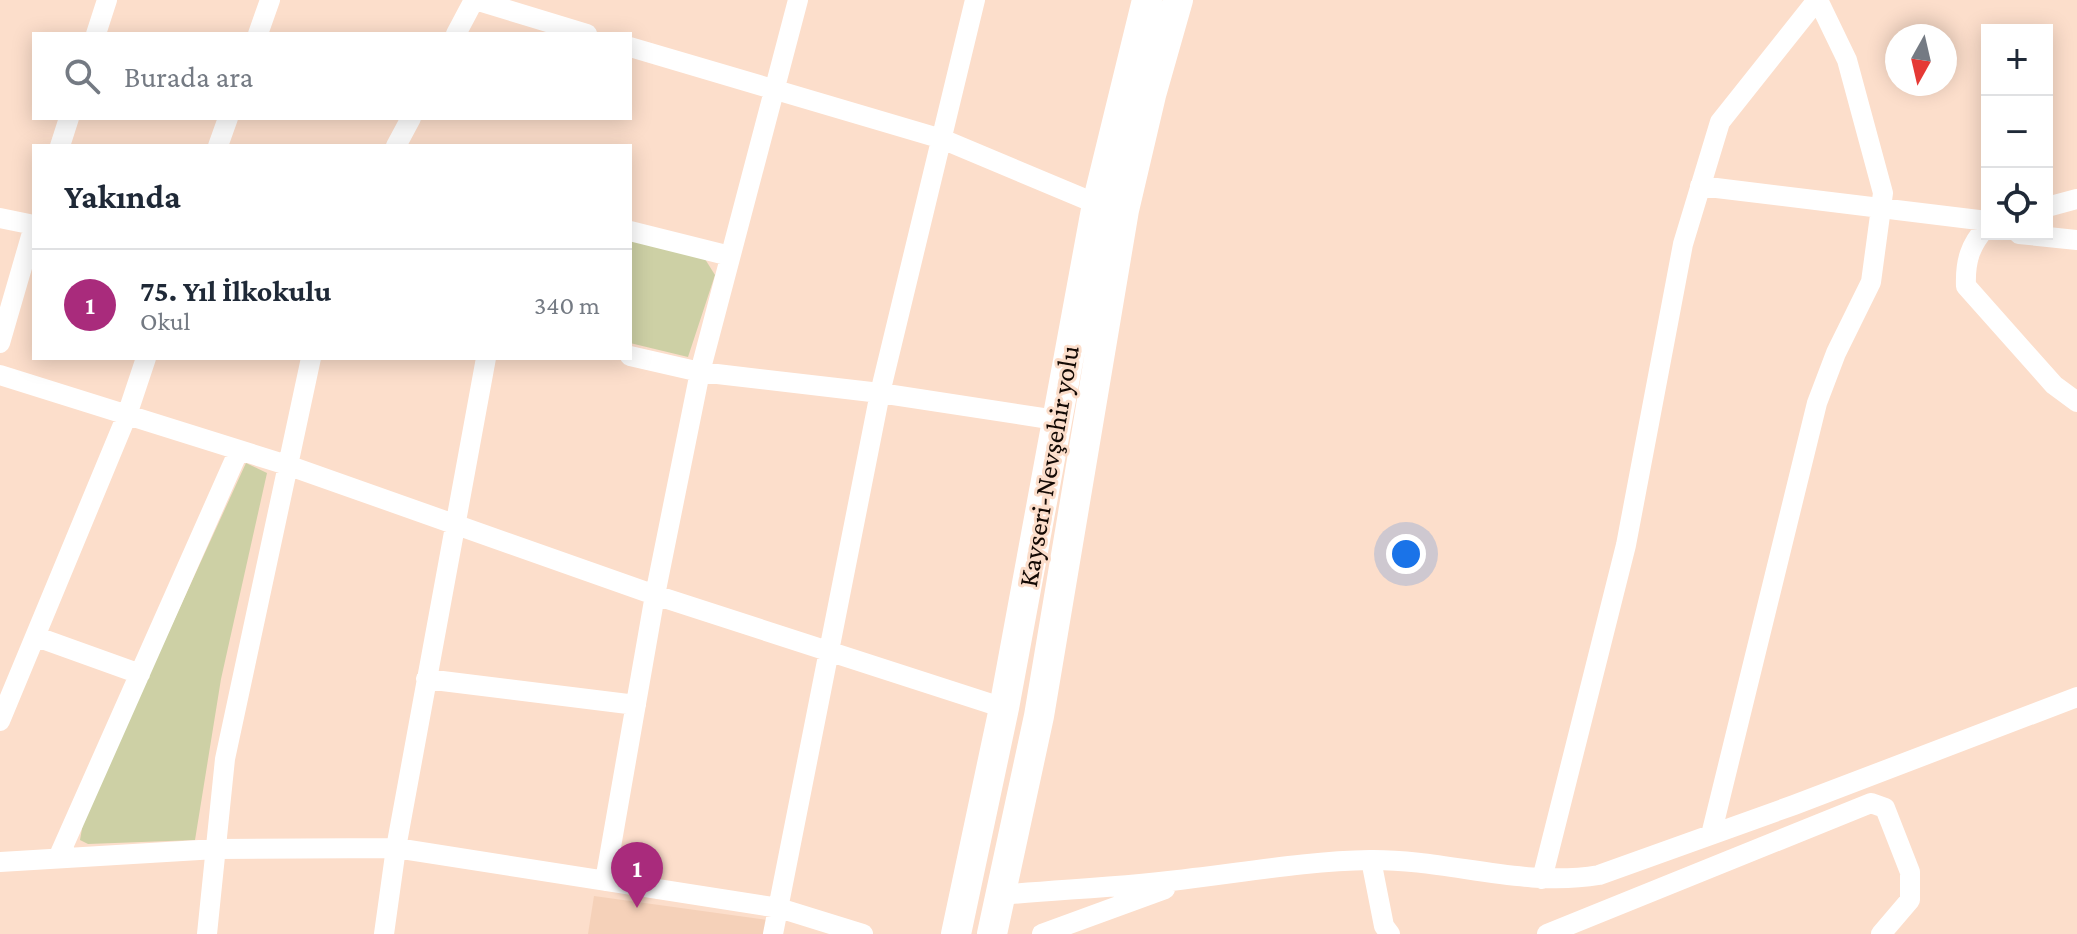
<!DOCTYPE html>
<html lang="tr">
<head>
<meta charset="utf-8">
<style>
  :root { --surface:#fff; --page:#f2f2f3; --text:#1f2937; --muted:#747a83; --line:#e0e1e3; --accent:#a92b7c }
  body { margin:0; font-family:"Crimson Pro",serif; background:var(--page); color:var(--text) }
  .controls { position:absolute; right:24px; top:24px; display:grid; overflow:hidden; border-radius:0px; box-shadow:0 4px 20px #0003 }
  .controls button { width:72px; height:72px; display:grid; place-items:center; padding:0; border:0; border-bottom:2px solid var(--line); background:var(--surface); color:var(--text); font:40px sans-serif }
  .compass { position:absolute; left:1885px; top:24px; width:72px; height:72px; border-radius:50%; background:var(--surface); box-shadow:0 4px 20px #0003; rotate:188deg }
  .you { position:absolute; left:1406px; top:554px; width:28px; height:28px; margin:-20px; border:6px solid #fff; border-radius:50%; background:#1a73e8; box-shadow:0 0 0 12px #1a73e833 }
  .badge { display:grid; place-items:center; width:52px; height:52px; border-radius:50%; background:var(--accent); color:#fff; font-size:26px; font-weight:700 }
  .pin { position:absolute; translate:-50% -66px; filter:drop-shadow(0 2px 4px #0008) }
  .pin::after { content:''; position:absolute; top:42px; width:28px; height:24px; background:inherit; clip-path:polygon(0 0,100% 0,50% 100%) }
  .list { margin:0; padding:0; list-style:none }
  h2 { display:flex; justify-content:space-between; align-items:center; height:104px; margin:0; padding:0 32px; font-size:34px }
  h2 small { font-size:26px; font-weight:400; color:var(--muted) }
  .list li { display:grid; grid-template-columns:52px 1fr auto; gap:24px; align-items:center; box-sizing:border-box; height:112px; padding:0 32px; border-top:2px solid var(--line) }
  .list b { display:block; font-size:30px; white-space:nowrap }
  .list p { margin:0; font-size:26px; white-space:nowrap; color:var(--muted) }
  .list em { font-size:26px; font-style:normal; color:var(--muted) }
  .icon { flex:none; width:44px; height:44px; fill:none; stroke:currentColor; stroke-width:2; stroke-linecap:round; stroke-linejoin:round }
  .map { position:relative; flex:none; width:2077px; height:934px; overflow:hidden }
  .search { position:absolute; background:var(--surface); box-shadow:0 4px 20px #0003; left:32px; top:32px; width:600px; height:88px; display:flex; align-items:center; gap:20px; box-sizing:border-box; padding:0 28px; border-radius:0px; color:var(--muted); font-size:30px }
  .panel { position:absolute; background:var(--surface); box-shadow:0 4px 20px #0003; left:32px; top:144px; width:600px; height:216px; border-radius:0px }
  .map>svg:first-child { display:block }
  .built { fill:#f5d1b9 }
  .green { fill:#cdd0a5 }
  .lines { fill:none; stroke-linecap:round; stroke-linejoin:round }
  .minor { stroke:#fff; stroke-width:20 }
  .highway { stroke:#fff; stroke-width:30 }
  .labels { text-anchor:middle; stroke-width:6; stroke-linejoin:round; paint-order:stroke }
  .street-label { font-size:28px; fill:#130904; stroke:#fcdecb }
</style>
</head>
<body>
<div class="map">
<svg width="2077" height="934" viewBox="0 0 2077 934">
  <rect width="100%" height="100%" fill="#fcdecb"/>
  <path class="built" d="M594 896 767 920 764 934H588Z"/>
  <path class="green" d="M630 240 705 259 715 275 688 357 630 343Z
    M246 463 267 473 221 679 195 840 88 844 80 840 84 817Z"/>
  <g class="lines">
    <path class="minor" d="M475 0 587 34
      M96 34 107 0
      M258 34 270 0
      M456 34 474 0
      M630 47 942 139 1097 204
      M60 146 69 118
      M218 146 228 118
      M396 146 411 118
      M1700 186 1987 221
      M2047 207 2077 199
      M0 218 34 225
      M1987 226C1970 245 1965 261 1966 286L2054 385 2077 402
      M630 231 730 256
      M2019 234 2077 240
      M0 343 34 226
      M630 356 700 372 880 393 1056 420
      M0 375 287 465 655 595 1004 708
      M37 637 140 674
      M426 679 636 705
      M0 721 127 415 146 358
      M1711 835 1817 403 1836 353 1871 282 1883 193 1847 60 1818 0
      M58 858 239 450
      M1371 860 1384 926 1390 934
      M0 862 216 849 396 848 779 908 863 934
      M1542 879 1626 545 1683 244 1720 122 1817 0
      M605 881 655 595 700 372 798 0
      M1000 895C1065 889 1130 887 1194 878 1252 871 1311 861 1370 860 1447 859 1522 888 1599 875L1794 805 2077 697
      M207 934 225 759 311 358
      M384 934 396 848 486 358
      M773 934 880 393 975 0
      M1042 934 1165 889
      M1547 934 1871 803 1885 808 1910 872V900L1881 934"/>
    <path class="highway" d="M956 934 1004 708 1097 204 1147 0
      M992 934 1039 716 1124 210 1151 95 1178 0"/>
  </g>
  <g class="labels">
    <g class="street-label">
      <text transform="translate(1048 466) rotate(-80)" y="10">Kayseri-Nevşehir yolu</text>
    </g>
  </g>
</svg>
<div class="controls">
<button>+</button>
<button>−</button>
<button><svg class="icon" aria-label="locate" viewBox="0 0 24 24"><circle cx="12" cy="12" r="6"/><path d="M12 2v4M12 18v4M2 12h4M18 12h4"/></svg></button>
</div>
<svg class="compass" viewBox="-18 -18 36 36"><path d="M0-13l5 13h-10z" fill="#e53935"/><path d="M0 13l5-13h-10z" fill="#747a83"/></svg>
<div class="you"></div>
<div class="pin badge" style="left:637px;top:908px">1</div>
<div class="search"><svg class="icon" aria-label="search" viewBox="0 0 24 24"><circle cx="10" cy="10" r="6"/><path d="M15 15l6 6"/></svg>Burada ara</div>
<section class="panel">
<h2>Yakında<small></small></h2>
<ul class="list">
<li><span class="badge">1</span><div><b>75. Yıl İlkokulu</b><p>Okul</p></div><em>340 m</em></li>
</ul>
</section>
</div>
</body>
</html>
